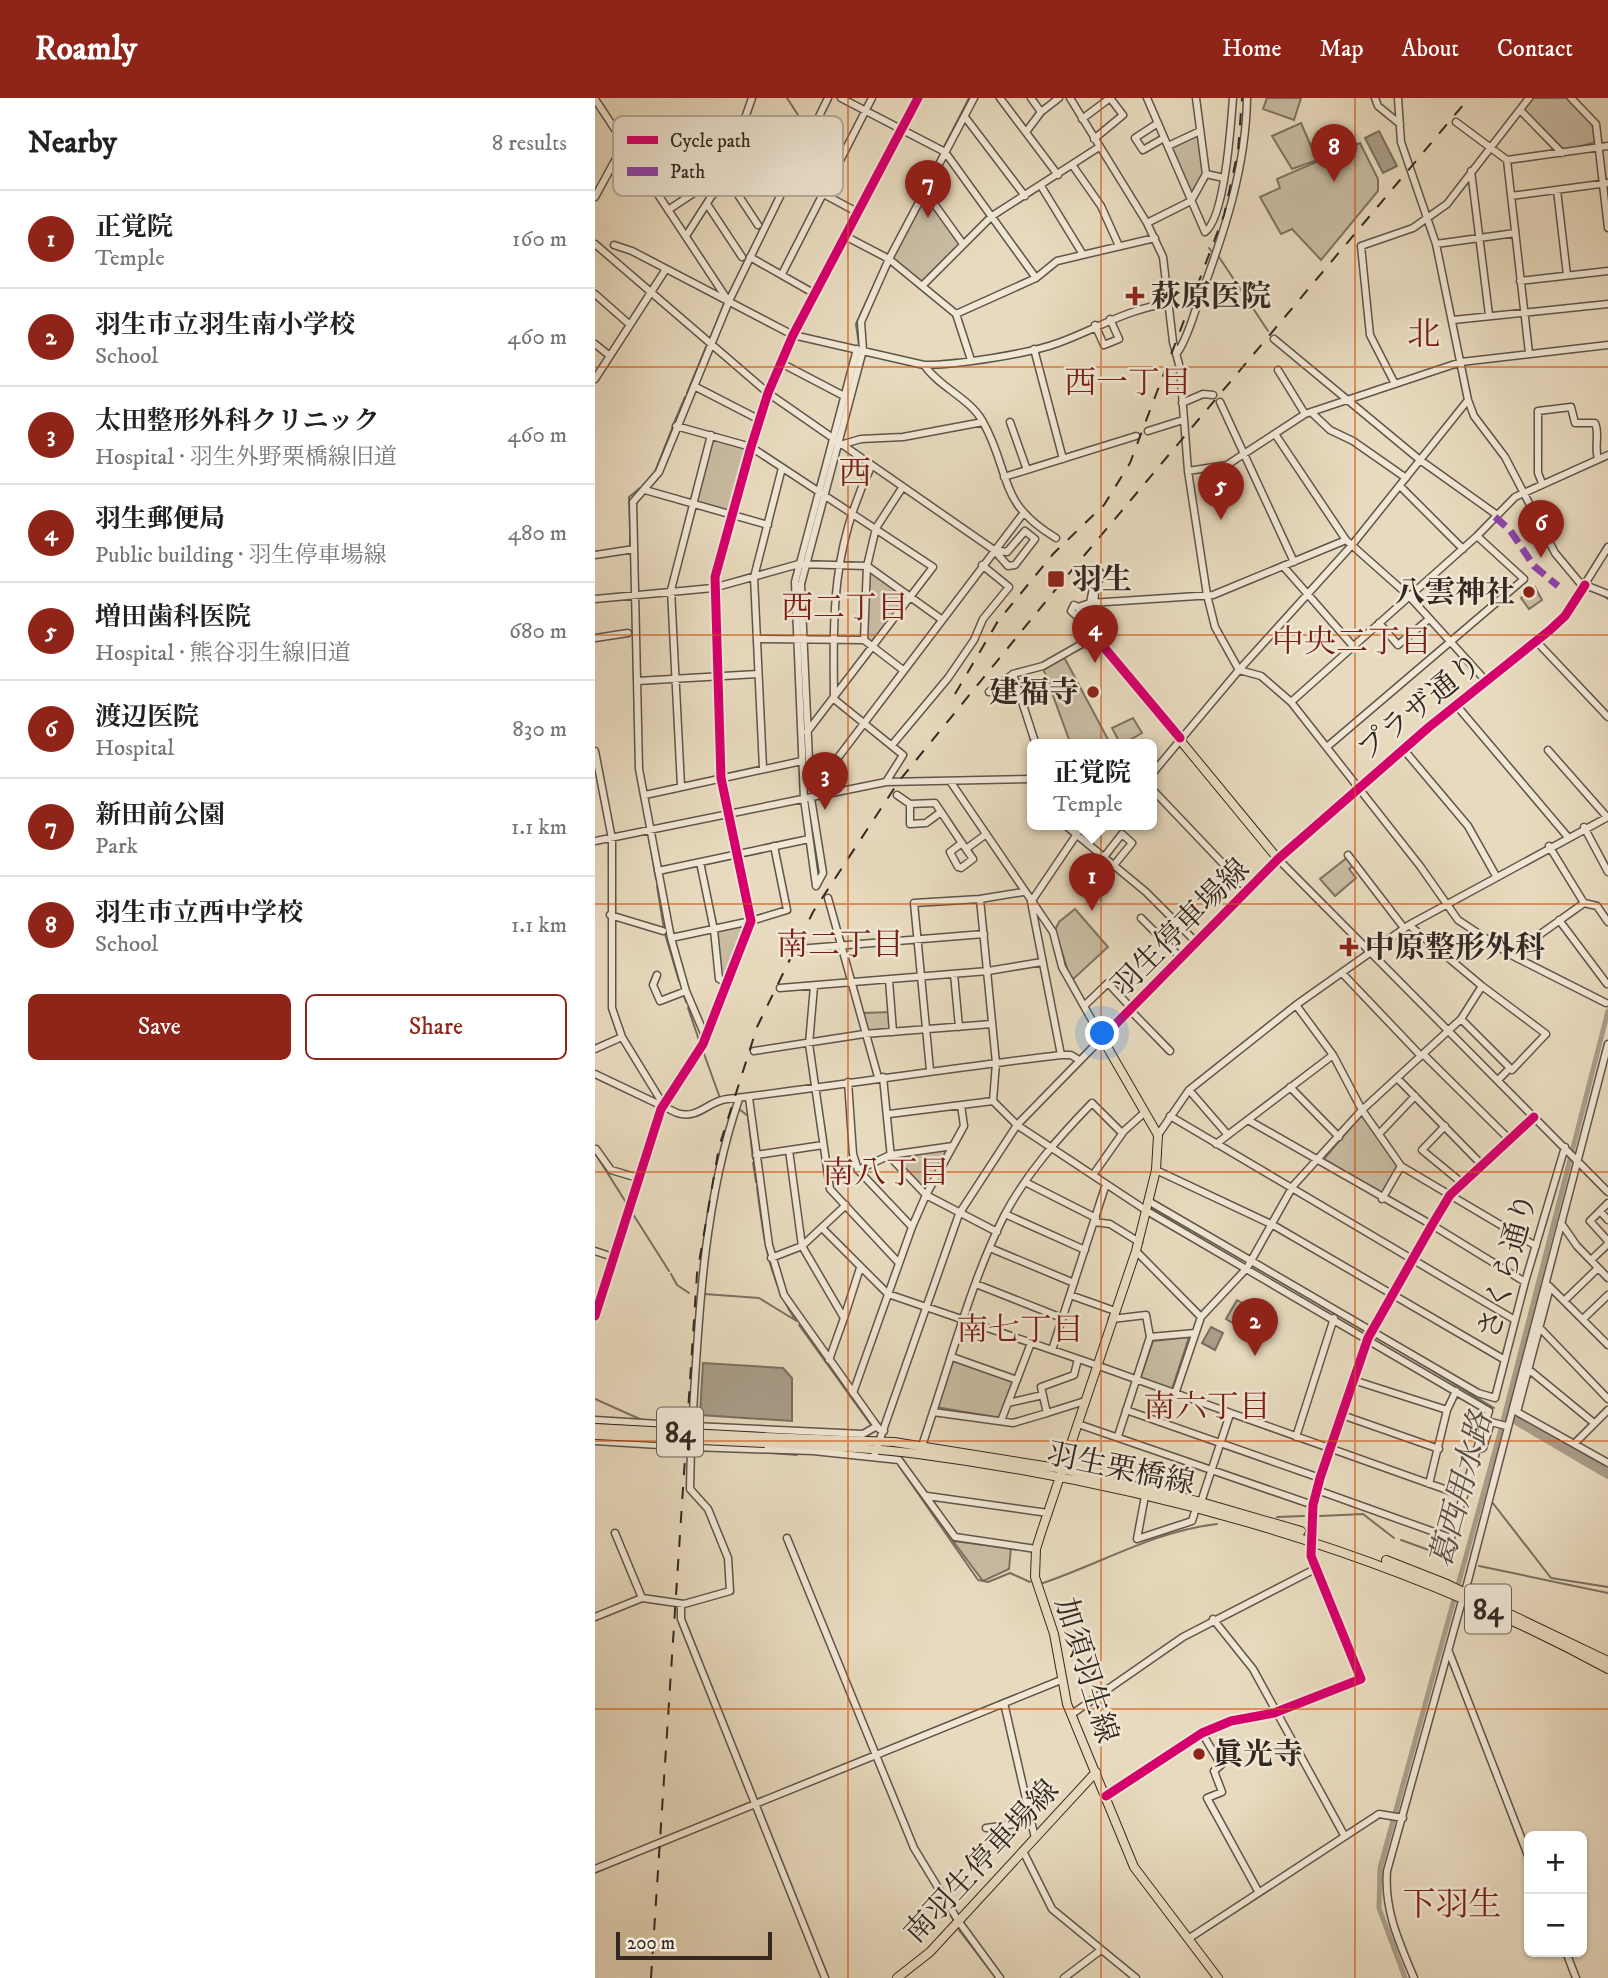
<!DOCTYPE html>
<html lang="en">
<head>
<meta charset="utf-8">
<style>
  body { margin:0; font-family:"IM FELL DW Pica","Noto Serif JP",serif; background:#f6f6f6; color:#222 }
  .controls { position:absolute; right:21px; bottom:21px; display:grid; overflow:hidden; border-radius:10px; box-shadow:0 2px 5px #0004 }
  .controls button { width:63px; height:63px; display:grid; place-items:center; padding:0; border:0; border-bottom:2px solid #e0e0e0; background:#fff; color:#222; font:35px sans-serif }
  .scale { position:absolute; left:21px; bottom:18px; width:156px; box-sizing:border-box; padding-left:7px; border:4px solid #332822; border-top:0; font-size:19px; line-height:24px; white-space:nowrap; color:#332822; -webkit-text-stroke:5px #f0e7d5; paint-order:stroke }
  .you { position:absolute; left:508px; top:936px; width:24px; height:24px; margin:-18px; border:5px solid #fff; border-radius:50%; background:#1a73e8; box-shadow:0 0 0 10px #1a73e833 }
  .badge { display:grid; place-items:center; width:46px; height:46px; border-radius:50%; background:#8f2418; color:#fff; font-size:23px; font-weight:700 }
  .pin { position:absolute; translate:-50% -58px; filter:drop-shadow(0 2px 4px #0008) }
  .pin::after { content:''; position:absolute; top:37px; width:24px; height:21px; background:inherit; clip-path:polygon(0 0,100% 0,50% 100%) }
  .popup { position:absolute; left:432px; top:641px; width:130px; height:91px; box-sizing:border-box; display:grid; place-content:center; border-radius:10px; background:#fff; filter:drop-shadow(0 2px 5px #0005); font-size:23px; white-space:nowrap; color:#767676 }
  .popup b { font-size:26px; color:#222 }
  .popup::after { content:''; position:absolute; left:50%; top:100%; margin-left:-14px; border:14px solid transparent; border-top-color:#fff }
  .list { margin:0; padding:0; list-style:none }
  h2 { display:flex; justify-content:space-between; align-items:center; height:91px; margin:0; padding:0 28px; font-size:30px }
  h2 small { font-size:23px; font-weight:400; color:#767676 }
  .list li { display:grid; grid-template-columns:46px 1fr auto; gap:21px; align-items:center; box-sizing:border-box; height:98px; padding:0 28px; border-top:2px solid #e0e0e0 }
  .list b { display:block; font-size:26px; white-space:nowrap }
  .list p { margin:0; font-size:23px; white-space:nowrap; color:#767676 }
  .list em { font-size:23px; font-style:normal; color:#767676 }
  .actions { display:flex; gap:14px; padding:21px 28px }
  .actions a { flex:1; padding:16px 0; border:2px solid #8f2418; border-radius:10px; text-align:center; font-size:24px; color:#8f2418 }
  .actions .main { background:#8f2418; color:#fff }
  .map { position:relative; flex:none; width:1013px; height:1880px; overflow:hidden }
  header { display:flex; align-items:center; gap:42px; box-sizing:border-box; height:98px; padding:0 35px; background:#8f2418; color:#fff }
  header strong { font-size:33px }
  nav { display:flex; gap:38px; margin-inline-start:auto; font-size:24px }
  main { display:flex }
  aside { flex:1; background:#fff }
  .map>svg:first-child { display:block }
  .green { fill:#c9bca3; stroke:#7e7262; stroke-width:2 }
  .water { fill:#aa9d89; stroke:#7a6e60; stroke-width:2 }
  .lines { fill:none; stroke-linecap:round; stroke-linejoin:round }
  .stream { stroke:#7a6e60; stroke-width:2 }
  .canal { stroke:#aa9d89; stroke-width:5 }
  .river { stroke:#aa9d89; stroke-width:10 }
  .minor-casing { stroke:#605449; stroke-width:9 }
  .major-casing { stroke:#332822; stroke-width:10 }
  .minor { stroke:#f0e7d5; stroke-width:6 }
  .major { stroke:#e8dabe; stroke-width:8 }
  .rail { stroke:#332822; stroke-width:2; stroke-dasharray:12 12; stroke-linecap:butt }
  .major-bridge-casing { stroke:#332822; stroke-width:10; stroke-linecap:butt }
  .major-bridge { stroke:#e8dabe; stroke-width:8 }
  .quiet { stroke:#8e44ad; stroke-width:7; stroke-dasharray:14 7; stroke-linecap:butt }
  .cycleway-casing { stroke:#f0e7d5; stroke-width:13 }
  .cycleway { stroke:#d6006c; stroke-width:9 }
  .grid { fill:none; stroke:#cd520f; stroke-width:2; stroke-opacity:0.55 }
  .poi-dot { fill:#8f2418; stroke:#f0e7d5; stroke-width:2.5 }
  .labels { text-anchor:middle; stroke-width:5; stroke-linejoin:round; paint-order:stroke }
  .shield { fill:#f0e7d5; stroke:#6c6158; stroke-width:2 }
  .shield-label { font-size:28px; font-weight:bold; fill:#332822 }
  .poi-label { font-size:30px; font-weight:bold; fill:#332822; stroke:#f0e7d5; text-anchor:start }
  .street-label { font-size:30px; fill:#332822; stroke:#f0e7d5 }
  .neighbourhood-label { font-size:32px; fill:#7a1f14; stroke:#f0e7d5 }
  .water-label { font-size:32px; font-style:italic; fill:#574b41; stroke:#f0e7d5 }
  .quarter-label { font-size:33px; fill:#7a1f14; stroke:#f0e7d5 }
  .key { fill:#f0e7d5; stroke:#b7ae9f; stroke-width:2 }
  .key-label { font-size:19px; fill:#332822 }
</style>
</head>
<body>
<header>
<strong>Roamly</strong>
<nav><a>Home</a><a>Map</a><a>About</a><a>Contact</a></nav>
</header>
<main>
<aside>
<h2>Nearby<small>8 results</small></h2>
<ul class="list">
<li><span class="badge">1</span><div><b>正覚院</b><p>Temple</p></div><em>160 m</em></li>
<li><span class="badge">2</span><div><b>羽生市立羽生南小学校</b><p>School</p></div><em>460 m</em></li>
<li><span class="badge">3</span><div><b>太田整形外科クリニック</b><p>Hospital · 羽生外野栗橋線旧道</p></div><em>460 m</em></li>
<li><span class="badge">4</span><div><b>羽生郵便局</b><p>Public building · 羽生停車場線</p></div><em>480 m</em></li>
<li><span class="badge">5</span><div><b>増田歯科医院</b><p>Hospital · 熊谷羽生線旧道</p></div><em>680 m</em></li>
<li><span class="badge">6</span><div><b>渡辺医院</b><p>Hospital</p></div><em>830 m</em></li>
<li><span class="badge">7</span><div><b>新田前公園</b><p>Park</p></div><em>1.1 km</em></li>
<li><span class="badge">8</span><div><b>羽生市立西中学校</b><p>School</p></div><em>1.1 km</em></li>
</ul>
<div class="actions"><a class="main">Save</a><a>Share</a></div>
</aside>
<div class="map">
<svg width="1013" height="1880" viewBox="0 0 1013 1880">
  <rect width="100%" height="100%" fill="#e8dabe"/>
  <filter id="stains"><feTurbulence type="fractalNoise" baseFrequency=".00286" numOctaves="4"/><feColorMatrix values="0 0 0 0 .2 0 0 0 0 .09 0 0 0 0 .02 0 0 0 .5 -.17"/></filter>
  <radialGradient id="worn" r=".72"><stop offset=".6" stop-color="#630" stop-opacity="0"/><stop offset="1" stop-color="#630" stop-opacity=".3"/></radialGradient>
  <path class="green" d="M672 0H706L699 22 668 11Z
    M936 0H974L998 26 1001 44 968 53 927 11Z
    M706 25 722 62 697 71 677 38Z
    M603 36 609 76 596 98 576 49Z
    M765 45 783 81V93L726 162 697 131 686 136 665 99 685 90 682 81Z
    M330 93 368 146 327 188 294 161Z
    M117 341 152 351 136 414 100 404Z
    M274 472 313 498 278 545 271 541Z
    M940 489 947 502 934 511 926 500Z
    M469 559 516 647H476L448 570Z
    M538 620 547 635 526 647 517 630Z
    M753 759 759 767 754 771 761 780 740 798 725 781Z
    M480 811 513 849 476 883 460 832 464 824Z
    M150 827 152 828 131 881 126 878 122 833Z
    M295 914 296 931 271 933 267 915Z
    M767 1016 803 1068 787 1096 729 1061Z
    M355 1050 330 1094 301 1060 302 1057Z
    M642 1202 664 1215 653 1234 631 1221Z
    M594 1239 577 1291 545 1281 558 1243Z
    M357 1262 418 1282 405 1320 341 1309Z
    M358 1443 416 1450 414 1471 388 1483Z"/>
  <path class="water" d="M784 33 802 68 788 75 770 40Z
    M616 1229 628 1235 620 1252 607 1245Z
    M108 1265 188 1270 197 1280V1323L105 1317Z"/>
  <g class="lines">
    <path class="stream" d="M192 0 205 20
      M349 49 374 0
      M614 150 616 153
      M624 159 673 233
      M133 198 175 113
      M116 238 129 206
      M264 247 261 226 290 163
      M92 295 111 249
      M79 325 90 299
      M59 376 78 328
      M35 432 34 399 45 390
      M35 437V450
      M36 455 37 477
      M1007 497 1013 501
      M38 539 41 666
      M43 682 48 707
      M213 706 219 750
      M54 740 61 781
      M221 766 223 778
      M62 788 69 831
      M70 836 84 883
      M89 898 91 904
      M93 910 105 945
      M108 953 125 1000
      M144 1011 153 1018 158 1061
      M0 1055 32 1106
      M158 1065 161 1084
      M162 1089C168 1137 173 1181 201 1223
      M36 1113 74 1173
      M658 1168 792 1246
      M76 1176 82 1187 94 1195
      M109 1196 164 1200 200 1222
      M204 1227 276 1327
      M815 1259 899 1310
      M0 1301 47 1322
      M164 1354 202 1357
      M304 1368 383 1482 393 1484 415 1475 435 1484
      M897 1404 956 1480 1013 1489
      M725 1418 768 1416 799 1440
      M682 1419 709 1418
      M806 1442 856 1460
      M884 1468 1013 1495
      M448 1485C507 1465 560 1433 622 1426
      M342 1795 359 1823
      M364 1832 401 1880"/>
    <path class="canal" d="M810 1880 784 1810 785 1770 906 1331 1013 913"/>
    <path class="river" d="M923 1323 1013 1376"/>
    <g class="minor-casing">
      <path id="minor" d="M246 0 350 54 441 180
        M405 0 463 77
        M436 0 446 14
        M475 0 552 125 568 159 578 244 585 270 593 373 612 497 620 529 644 572
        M552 0 610 134C630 120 636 26 638 0
        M780 0 783 8 805 26
        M803 0 806 44 841 146 873 302 879 318 910 359 960 455 985 485 1013 496
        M976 0 1001 26 1013 130
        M0 1 132 201
        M925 12 967 55
        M370 19 430 98
        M487 21 515 0
        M861 24 912 62 1013 48
        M563 25 540 40 548 52 569 40
        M431 34 446 14 464 0
        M499 41 528 17 515 0
        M573 48 605 33
        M912 62 934 255
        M478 68 506 108 524 148
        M876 73 894 217
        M132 76 209 22 219 30
        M611 76 629 80
        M130 77 163 127
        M195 78 262 114
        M446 88 487 155
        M962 92 972 177
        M330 93 368 146
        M916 98 1013 85
        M0 99 29 46
        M112 106 147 159
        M73 112 108 89 118 97
        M552 125 596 103 611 76 601 0
        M91 138 130 77 157 0
        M250 138 294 161 361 216 376 262
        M0 146 173 295 399 452 413 468 420 467 440 441 430 433 412 454 399 452
        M841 146 920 135
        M19 147 37 153 198 237 329 267C361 267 433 256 463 245 502 231 531 211 575 205
        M155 159 220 196
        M187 176 277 0
        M925 183 1013 173
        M327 188 397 118 504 49
        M0 196 34 226
        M361 216 441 180 462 163 560 140
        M858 222 1013 206
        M500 227 509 247 524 241 515 221
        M679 241 825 362 902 417
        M0 246 15 258
        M439 251 468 361
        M582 255C593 240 598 217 605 200 629 135 651 70 652 0
        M186 265 249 298
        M329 267C345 290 375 300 388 324 417 376 401 404 461 440
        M683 272 710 316
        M0 281 71 171
        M800 286 775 237 766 148 818 130 852 106 934 0
        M99 288 165 322
        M625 304 699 464
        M587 305 608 296 618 297
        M716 314 735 332 758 343 811 380
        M415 324 432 372
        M81 328 156 349 338 469 212 634
        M553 333 588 322
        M680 336 751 442 814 498 892 584
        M245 347 266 341 308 339 388 324
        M276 369C237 449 238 513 239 601L308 657 291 684
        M593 373 632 367 710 316 866 264 1013 247
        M409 379 541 338
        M947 385 943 375V313L976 309 980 325H1000C1005 336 999 348 1003 361
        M805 388 868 451
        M50 392 173 427
        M1013 449 970 518 834 629 683 761 1013 1094
        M0 457 39 451
        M688 468 758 548
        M0 501 118 490 204 466 272 468 346 521
        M495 505 498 490 493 481 503 471 507 478 501 486 499 505
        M479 507 483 509 487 523 476 513Z
        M483 509 495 505 618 497 751 442
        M784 525 803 547 834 521
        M0 540 33 535
        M162 541 269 542 308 572
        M269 542 272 468 281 430 307 390
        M941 543 1013 619
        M644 572 666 578 696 604 825 768 863 822 916 857 1011 905
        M418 576 441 647
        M42 583 163 576
        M394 594 418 576 448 568 499 539
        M696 604 882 438 920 399 1013 357
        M862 608 972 738
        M297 647 353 580 379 542 388 521 414 489 387 467
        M733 648 929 481 882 438
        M809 652 873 728 901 778
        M953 652 1012 719
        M0 653 17 741V910L27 939 68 1006
        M168 670 159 479 187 370
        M556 677 644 572 757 447 873 302
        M86 688 76 492 116 337
        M221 690 215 684 206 486 268 252 266 224 294 161 379 0
        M556 690 654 793
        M221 693 223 686 427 417
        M50 697 207 663
        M302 697 315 706 340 705C353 724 365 743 378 761L366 770 363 769 355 754 367 745
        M216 700 228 775 221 788
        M315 706V726L331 725 346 714
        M470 727 551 794 602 845
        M989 729 1013 774
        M0 743 291 684 438 681
        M954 748 989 805 1002 808 1013 824
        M371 751 390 737
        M753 757 809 830
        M509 759 527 736 537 745 519 767
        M105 764 119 832 124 881 133 885
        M63 773 214 741
        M221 788 209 701 200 484 262 251
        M233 800 283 979
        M385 801 401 965 398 1003 422 1027 552 1113 894 1313 882 1351
        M15 817 68 833
        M546 820 587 861
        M964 822 1012 886
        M814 827 887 888 951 936 917 972 915 970
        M76 840 156 823 192 812 179 748
        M203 851 389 836
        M916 857 989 805
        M747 875 826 958
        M359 876 364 929
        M62 877 58 887 65 903 91 893
        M294 882 298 934
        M219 888 214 946 235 1091 303 1164
        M185 890 393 873 447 864
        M701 907 738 957 767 1012 806 1068 941 1148
        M489 908 513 885 537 911
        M535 912 575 953
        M866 921 915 970 903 982
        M111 940 91 893 76 840 44 671 38 404 64 374 134 203 233 0
        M0 951 27 939
        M159 953 269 936 397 926
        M828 956 915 1042
        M466 957 436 804 488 727
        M335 972 319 805 385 801 428 794
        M0 976 82 1015C103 1022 113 1003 132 1001 243 988 354 970 466 957H476L484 962
        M288 979 296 1060 331 1097 402 1134
        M802 980 888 1068
        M253 984 258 1056 263 1072 317 1129
        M695 989 744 1039
        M594 992 633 1037
        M154 1000 174 1147 189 1197 284 1331 289 1333
        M144 1001C106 1111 103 1233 96 1349L218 1353 304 1362 360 1439 441 1451
        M294 1016 398 1003
        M575 1018 920 1222
        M653 1022 837 1127 930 1184
        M850 1028 827 1052 867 1085
        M784 1036 820 998
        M563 1037 594 992 701 907 814 827 1013 719
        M621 1046 738 957
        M1 1051 16 1072 43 1080
        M194 1052 207 1148 249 1220 234 1262
        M161 1057 228 1047
        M263 1072 295 1057 358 1048
        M561 1072 678 1127 910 1262
        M498 1077 529 1033 550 1014
        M430 1084 501 1120
        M787 1101 806 1068
        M555 1104 883 1295 900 1300 930 1184 970 1049
        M1013 1105 1005 1113 1013 1122
        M1005 1113 995 1123 1013 1143
        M410 1116 490 1152
        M499 1124 515 1126 544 1144
        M966 1125 982 1148 1013 1180
        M227 1130 293 1196 501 1267 869 1398
        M395 1150 479 1185
        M0 1153 18 1159
        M541 1153 606 1219
        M176 1160 207 1148 251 1107
        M996 1162 1013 1146
        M381 1186 467 1220
        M954 1188 1013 1247
        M955 1189 922 1314 1013 1365
        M475 1197 520 1213
        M969 1203 1003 1170
        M0 1218 66 1011 108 946 156 823 126 680 120 479 156 349 173 295 198 237 323 0
        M249 1220 265 1170
        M517 1221 551 1217 555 1239
        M988 1221 1013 1197
        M943 1228 1013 1301
        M457 1252 511 1086
        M357 1259 422 1282
        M483 1261 479 1277 446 1289 452 1315 418 1325 338 1314C360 1248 378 1180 409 1118 431 1076 464 1039 497 1005L527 1035
        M932 1270 999 1325
        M758 1282 852 1312
        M258 1295 317 1129 331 1097 369 1028 366 1007
        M580 1296 606 1219 652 1170 698 1088 767 1012 866 921 887 888
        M413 1305 448 1297
        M531 1312 725 1380
        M452 1315 490 1303
        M747 1317 844 1351
        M0 1322 80 1327V1348L0 1343
        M406 1323 436 1245
        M483 1326 718 1407
        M98 1328 268 1336 282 1328
        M523 1338 555 1239 600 1235
        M701 1339 739 1220
        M979 1346 1013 1312
        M327 1348 338 1314
        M279 1358 364 1116 422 1027 507 940 467 869 458 834 355 683
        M834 1386 852 1312 861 1293
        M722 1392 856 1440 882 1351 888 1350 896 1324 911 1328
        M332 1398 453 1415
        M550 1398 542 1441 597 1423 601 1410
        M606 1404 635 1316
        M20 1435 47 1500
        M192 1440 319 1750 364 1824 405 1880
        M870 1494 1013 946
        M86 1506V1521L230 1880
        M0 1519 47 1500 89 1506 135 1493 133 1460 113 1411 95 1391 96 1349
        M618 1521 658 1571 749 1737
        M854 1554 934 1760
        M409 1605 440 1740
        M477 1616 588 1539 720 1471
        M607 1635 626 1667 619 1673 627 1694 612 1700 663 1793
        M511 1698 607 1635 636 1623 679 1615 766 1581 716 1458 718 1407 725 1380 773 1240 837 1127 855 1097 939 1019
        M391 1730 435 1724
        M428 1753 457 1811 541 1880
        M0 1771 466 1582
        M593 1841 784 1716 808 1720
        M971 1854 981 1880
        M469 1880 506 1852
        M819 1880C804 1844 789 1812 792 1773L868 1499"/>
    </g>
    <g class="major-casing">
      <path id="major" d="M487 523 683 761 507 940 563 1037 561 1072 541 1153 447 1432 441 1451 440 1479 459 1536 472 1606 539 1769 623 1880
        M170 1339 299 1344 468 1371 606 1404 706 1433
        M170 1345C221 1348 272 1349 323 1356 564 1388 799 1455 1013 1571
        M791 1462 852 1486 1013 1563
        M302 1880 335 1854 501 1674"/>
    </g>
    <use href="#minor" class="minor"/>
    <use href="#major" class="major"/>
    <path class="rail" d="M360 596 403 523 459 455 509 407 535 365 629 117 643 53 647 0
      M56 1880 102 1176 124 1049 162 929 218 814 304 683 461 491 874 0"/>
    <g class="major-bridge-casing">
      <path id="major-bridge" d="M0 1330 170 1339
        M0 1337 170 1345"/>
    </g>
    <use href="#major-bridge" class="major-bridge"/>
    <path class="quiet" d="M900 419 915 432 939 468 963 488"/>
    <g class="cycleway-casing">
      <path id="cycleway" d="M487 523 585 640
        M507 940 683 761 834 629 955 532 970 518 990 487
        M0 1218 66 1011 108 946 156 823 126 680 120 479 156 349 173 295 198 237 323 0
        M511 1698 607 1635 636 1623 679 1615 766 1581 716 1458 718 1407 725 1380 773 1240 837 1127 855 1097 939 1019"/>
    </g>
    <use href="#cycleway" class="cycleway"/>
  </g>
  <path class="grid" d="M253 0V1880M506 0V1880M760 0V1880M0 269H1013M0 537H1013M0 806H1013M0 1074H1013M0 1343H1013M0 1611H1013"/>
  <g class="poi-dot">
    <path d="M536.5 187.5h7v7h7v7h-7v7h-7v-7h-7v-7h7z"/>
    <rect x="452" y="472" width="18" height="18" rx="3.5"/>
    <circle cx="934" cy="494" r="7"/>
    <circle cx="498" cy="594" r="7"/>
    <path d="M750.5 838.5h7v7h7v7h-7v7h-7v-7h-7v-7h7z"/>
    <circle cx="604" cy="1656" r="7"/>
  </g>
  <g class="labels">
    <g class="shield">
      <rect x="62" y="1309.5" width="46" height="49" rx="5"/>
      <rect x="870" y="1486.5" width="46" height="49" rx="5"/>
    </g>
    <g class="shield-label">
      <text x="85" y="1344">84</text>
      <text x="893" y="1521">84</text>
    </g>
    <g class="poi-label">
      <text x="556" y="208">萩原医院</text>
      <text x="477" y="491">羽生</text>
      <text x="920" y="504" text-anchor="end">八雲神社</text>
      <text x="484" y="604" text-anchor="end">建福寺</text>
      <text x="770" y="859">中原整形外科</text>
      <text x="618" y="1666">眞光寺</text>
    </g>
    <g class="street-label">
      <text transform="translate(824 608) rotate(-39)" y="10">プラザ通り</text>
      <text transform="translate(585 829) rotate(-45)" y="10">羽生停車場線</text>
      <text transform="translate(912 1168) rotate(-75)" y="10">さくら通り</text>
      <text transform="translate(526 1370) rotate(12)" y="10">羽生栗橋線</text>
      <text transform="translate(492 1572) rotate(73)" y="10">加須羽生線</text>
      <text transform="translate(386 1763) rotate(-47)" y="10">南羽生停車場線</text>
    </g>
    <g class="neighbourhood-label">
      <text x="533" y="295">西一丁目</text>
      <text x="250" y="520">西二丁目</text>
      <text x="757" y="554">中央二丁目</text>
      <text x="245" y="857">南二丁目</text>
      <text x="291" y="1085">南八丁目</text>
      <text x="425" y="1242">南七丁目</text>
      <text x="612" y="1319">南六丁目</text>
    </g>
    <g class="water-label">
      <text transform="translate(865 1392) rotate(-75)" y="11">葛西用水路</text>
    </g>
    <g class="quarter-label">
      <text x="829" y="247">北</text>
      <text x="260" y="386">西</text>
      <text x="857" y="1817">下羽生</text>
    </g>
  </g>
  <rect x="18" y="18" width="230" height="80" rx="10" class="key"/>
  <rect x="32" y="38" width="31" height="8" fill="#d6006c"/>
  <rect x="32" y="69" width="31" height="9" fill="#8e44ad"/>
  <g class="key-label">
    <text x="75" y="49">Cycle path</text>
    <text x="75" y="80">Path</text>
  </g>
  <rect width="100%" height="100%" filter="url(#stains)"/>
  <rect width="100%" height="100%" fill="url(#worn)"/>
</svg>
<div class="controls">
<button>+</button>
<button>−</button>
</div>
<div class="scale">200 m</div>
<div class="you"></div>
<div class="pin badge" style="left:497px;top:813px">1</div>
<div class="popup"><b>正覚院</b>Temple</div>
<div class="pin badge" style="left:660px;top:1258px">2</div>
<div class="pin badge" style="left:230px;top:712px">3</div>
<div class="pin badge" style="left:500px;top:565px">4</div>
<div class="pin badge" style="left:626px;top:422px">5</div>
<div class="pin badge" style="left:946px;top:460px">6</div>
<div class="pin badge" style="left:333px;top:120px">7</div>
<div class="pin badge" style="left:739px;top:84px">8</div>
</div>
</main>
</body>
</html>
